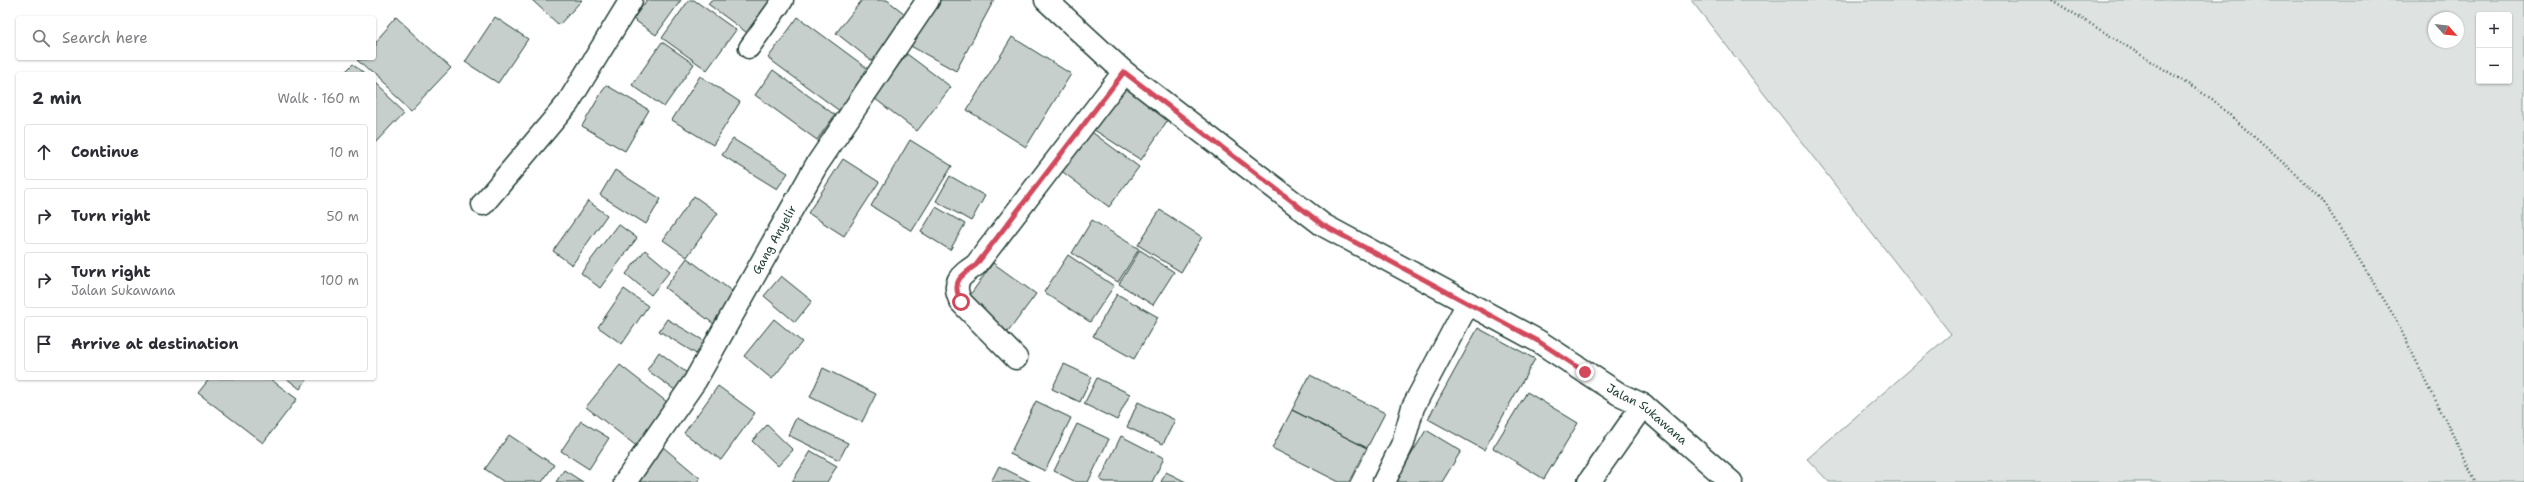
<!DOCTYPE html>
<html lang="en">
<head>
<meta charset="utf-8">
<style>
  body { margin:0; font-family:"Shantell Sans",sans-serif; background:#f2f2f3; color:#2b2b33 }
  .controls { position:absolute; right:12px; top:12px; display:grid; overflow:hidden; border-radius:4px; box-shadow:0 1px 3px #0004 }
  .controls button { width:36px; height:36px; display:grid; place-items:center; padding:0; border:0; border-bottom:1px solid #e1e1e2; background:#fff; color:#2b2b33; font:20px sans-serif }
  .compass { position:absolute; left:2428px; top:12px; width:36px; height:36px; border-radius:50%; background:#fff; box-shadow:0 1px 3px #0004; rotate:117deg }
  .stop { position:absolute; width:12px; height:12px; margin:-9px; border:3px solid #d1495b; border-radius:50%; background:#fff }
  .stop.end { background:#d1495b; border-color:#fff; box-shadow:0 1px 4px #0008 }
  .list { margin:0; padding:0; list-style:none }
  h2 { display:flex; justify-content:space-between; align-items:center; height:52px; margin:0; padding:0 16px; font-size:17px }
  h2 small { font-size:13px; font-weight:400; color:#7c7c81 }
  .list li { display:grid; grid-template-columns:26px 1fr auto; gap:12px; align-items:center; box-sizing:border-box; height:56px; margin:0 8px 8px; padding:0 8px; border:1px solid #e1e1e2; border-radius:4px }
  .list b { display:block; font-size:15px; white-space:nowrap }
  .list p { margin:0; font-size:13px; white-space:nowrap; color:#7c7c81 }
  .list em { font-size:13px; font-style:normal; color:#7c7c81 }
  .icon { flex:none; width:22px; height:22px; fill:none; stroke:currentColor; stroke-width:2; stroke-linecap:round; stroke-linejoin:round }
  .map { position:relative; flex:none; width:2524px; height:482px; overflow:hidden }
  .search { position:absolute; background:#fff; box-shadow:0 1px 3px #0004; left:16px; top:16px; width:360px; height:44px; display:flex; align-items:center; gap:10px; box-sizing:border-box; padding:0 14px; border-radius:4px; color:#7c7c81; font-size:15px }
  .panel { position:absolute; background:#fff; box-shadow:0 1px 3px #0004; left:16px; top:72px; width:360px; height:308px; border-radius:4px }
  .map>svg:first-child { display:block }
  .green { fill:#dee3e2; stroke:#7e908b; fill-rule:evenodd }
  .building { fill:#c7cfcc; stroke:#1f3d34 }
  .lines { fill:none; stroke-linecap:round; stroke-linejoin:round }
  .lane-casing { stroke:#1f3d34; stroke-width:23 }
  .street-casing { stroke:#1f3d34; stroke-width:25 }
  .path { stroke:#1f3d34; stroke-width:2.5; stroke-dasharray:1 3; stroke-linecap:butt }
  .lane { stroke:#fff; stroke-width:20 }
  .street { stroke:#fff; stroke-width:22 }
  .route { stroke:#d1495b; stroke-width:5 }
  .labels { text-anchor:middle; stroke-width:3; stroke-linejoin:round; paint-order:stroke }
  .street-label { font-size:12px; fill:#1f3d34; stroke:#fff }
</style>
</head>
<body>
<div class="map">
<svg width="2524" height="482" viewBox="0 0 2524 482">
  <rect width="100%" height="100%" fill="#fff"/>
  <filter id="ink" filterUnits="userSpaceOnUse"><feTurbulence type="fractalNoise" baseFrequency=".025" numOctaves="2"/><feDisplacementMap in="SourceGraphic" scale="8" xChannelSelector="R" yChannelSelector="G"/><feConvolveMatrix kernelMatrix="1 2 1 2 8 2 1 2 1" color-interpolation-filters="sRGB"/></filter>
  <g filter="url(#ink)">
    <path class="green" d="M1691 0H2524V482H1829L1807 459 1951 334ZM2479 15H2509V81H2479ZM2434 18H2458V42H2434Z"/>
    <path class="building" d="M532 0H582L559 25Z
      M647 0H681L656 35 633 19Z
      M689 0H694L736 30 707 70 662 38Z
      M711 0H776L750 35 708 4Z
      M862 0H887L913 20 877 65 836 33Z
      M931 0H994L956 71 907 44Z
      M396 17 451 68 411 110 357 60 374 58V42Z
      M495 17 528 39 498 83 465 62Z
      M798 17 871 71 841 112 768 58Z
      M1012 37 1071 74 1026 147 967 110Z
      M662 42 694 64 664 107 632 85Z
      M907 54 951 87 917 131 874 98Z
      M353 64 364 74H343Z
      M773 70 835 115 817 140 755 95Z
      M700 76 740 102 713 145 672 120Z
      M1117 82 1169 118 1141 160 1088 126Z
      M374 84 404 112 374 144Z
      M606 85 649 110 625 151 582 126Z
      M1085 127 1139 167 1109 207 1055 166Z
      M733 139 788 173 777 189 722 155Z
      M910 140 952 166 912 231 871 206Z
      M843 159 879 182 844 236 808 213Z
      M615 170 661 199 646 224 600 195Z
      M950 176 985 196 971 221 936 201Z
      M694 196 718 213 687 257 663 240Z
      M588 201 607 215 572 265 553 251Z
      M936 207 965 224 950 250 921 232Z
      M1160 210 1202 237 1181 272 1138 245Z
      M1092 220 1139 249 1118 282 1072 253Z
      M618 224 637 238 600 288 581 273Z
      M645 250 670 271 651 295 626 274Z
      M1140 250 1174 272 1153 305 1119 284Z
      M1068 255 1114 286 1090 322 1044 292Z
      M687 258 740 297 718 327 665 288Z
      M993 263 1036 294 1008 332 965 302Z
      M781 276 812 301 795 322 764 296Z
      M624 289 648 306 622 344 598 327Z
      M1117 294 1158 317 1134 359 1093 336Z
      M667 319 706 342 698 355 659 331Z
      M774 319 802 342 772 379 744 356Z
      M1478 328 1535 359 1484 450 1428 419Z
      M659 352 691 376 679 393 647 370Z
      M1064 364 1092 377 1080 402 1052 389Z
      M620 365 672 406 639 448 586 407Z
      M823 368 876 394 862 422 810 397Z
      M1310 375 1385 413 1367 448 1292 410Z
      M210 378H269L297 399 263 443 198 393Z
      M286 378H308L300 389Z
      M1097 378 1130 394 1117 420 1084 404Z
      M718 386 755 413 721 460 684 433Z
      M1527 392 1578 423 1544 479 1493 448Z
      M1036 401 1071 418 1045 471 1010 454Z
      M1138 402 1175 420 1163 444 1127 427Z
      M1292 410 1367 448 1350 482H1339L1272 448Z
      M796 418 848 443 839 460 788 435Z
      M581 421 609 438 589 469 561 451Z
      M1077 424 1109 439 1088 482H1076L1054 471Z
      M767 425 793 450 778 466 752 441Z
      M1426 430 1461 451 1442 482H1400L1396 480Z
      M509 435 554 465 542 482H504L485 469Z
      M1121 436 1164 458 1152 482H1105L1100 480Z
      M663 447 700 478 697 482H634Z
      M811 451 837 466 827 482H792Z
      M999 466 1031 482H991Z
      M564 470 583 482H556Z
      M1166 472 1186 482H1161Z"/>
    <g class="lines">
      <g class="lane-casing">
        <path id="lane" d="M749 48 783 0"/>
      </g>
      <g class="street-casing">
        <g id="street">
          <path id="s1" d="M1046 0 1124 72 1323 225 1538 341 1619 394 1643 405 1731 482"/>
          <path d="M483 204 568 103 631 0"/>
          <path d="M1016 358 961 302C951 282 960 276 976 265L1124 72"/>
          <path id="s2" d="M625 482 695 381 816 166 928 0"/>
          <path d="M1384 482 1403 443 1413 407 1468 303"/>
          <path d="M1589 482 1643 405"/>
        </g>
      </g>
      <path class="path" d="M2052 0 2212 99 2320 196 2394 316 2476 482"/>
      <use href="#lane" class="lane"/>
      <use href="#street" class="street"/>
    </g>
  </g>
  <g class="lines" filter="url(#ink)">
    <path class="route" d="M961 302C951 282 960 276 976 265L1124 72 1323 225 1538 341 1585 372"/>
  </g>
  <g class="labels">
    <g class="street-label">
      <text dy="4" stroke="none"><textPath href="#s2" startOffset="285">Gang Anyelir</textPath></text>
      <text dy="4" stroke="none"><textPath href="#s1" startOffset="733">Jalan Sukawana</textPath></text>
    </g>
  </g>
</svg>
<div class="controls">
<button>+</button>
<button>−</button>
</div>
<svg class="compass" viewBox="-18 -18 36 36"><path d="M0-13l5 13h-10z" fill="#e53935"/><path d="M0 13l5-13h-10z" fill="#7c7c81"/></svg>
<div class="stop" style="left:961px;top:302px"></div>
<div class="stop end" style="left:1585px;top:372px"></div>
<div class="search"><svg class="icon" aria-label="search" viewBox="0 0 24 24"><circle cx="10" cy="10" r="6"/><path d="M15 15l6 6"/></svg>Search here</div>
<section class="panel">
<h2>2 min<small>Walk · 160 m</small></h2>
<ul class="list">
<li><svg class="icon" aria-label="ahead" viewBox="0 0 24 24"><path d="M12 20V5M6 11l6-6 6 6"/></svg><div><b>Continue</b></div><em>10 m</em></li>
<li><svg class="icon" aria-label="right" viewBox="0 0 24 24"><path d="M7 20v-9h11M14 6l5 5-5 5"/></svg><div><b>Turn right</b></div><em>50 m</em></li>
<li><svg class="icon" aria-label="right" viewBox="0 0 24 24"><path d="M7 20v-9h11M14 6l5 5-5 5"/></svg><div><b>Turn right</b><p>Jalan Sukawana</p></div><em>100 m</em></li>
<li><svg class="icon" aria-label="arrive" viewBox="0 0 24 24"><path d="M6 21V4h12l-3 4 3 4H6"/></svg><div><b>Arrive at destination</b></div></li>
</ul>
</section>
</div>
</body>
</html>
